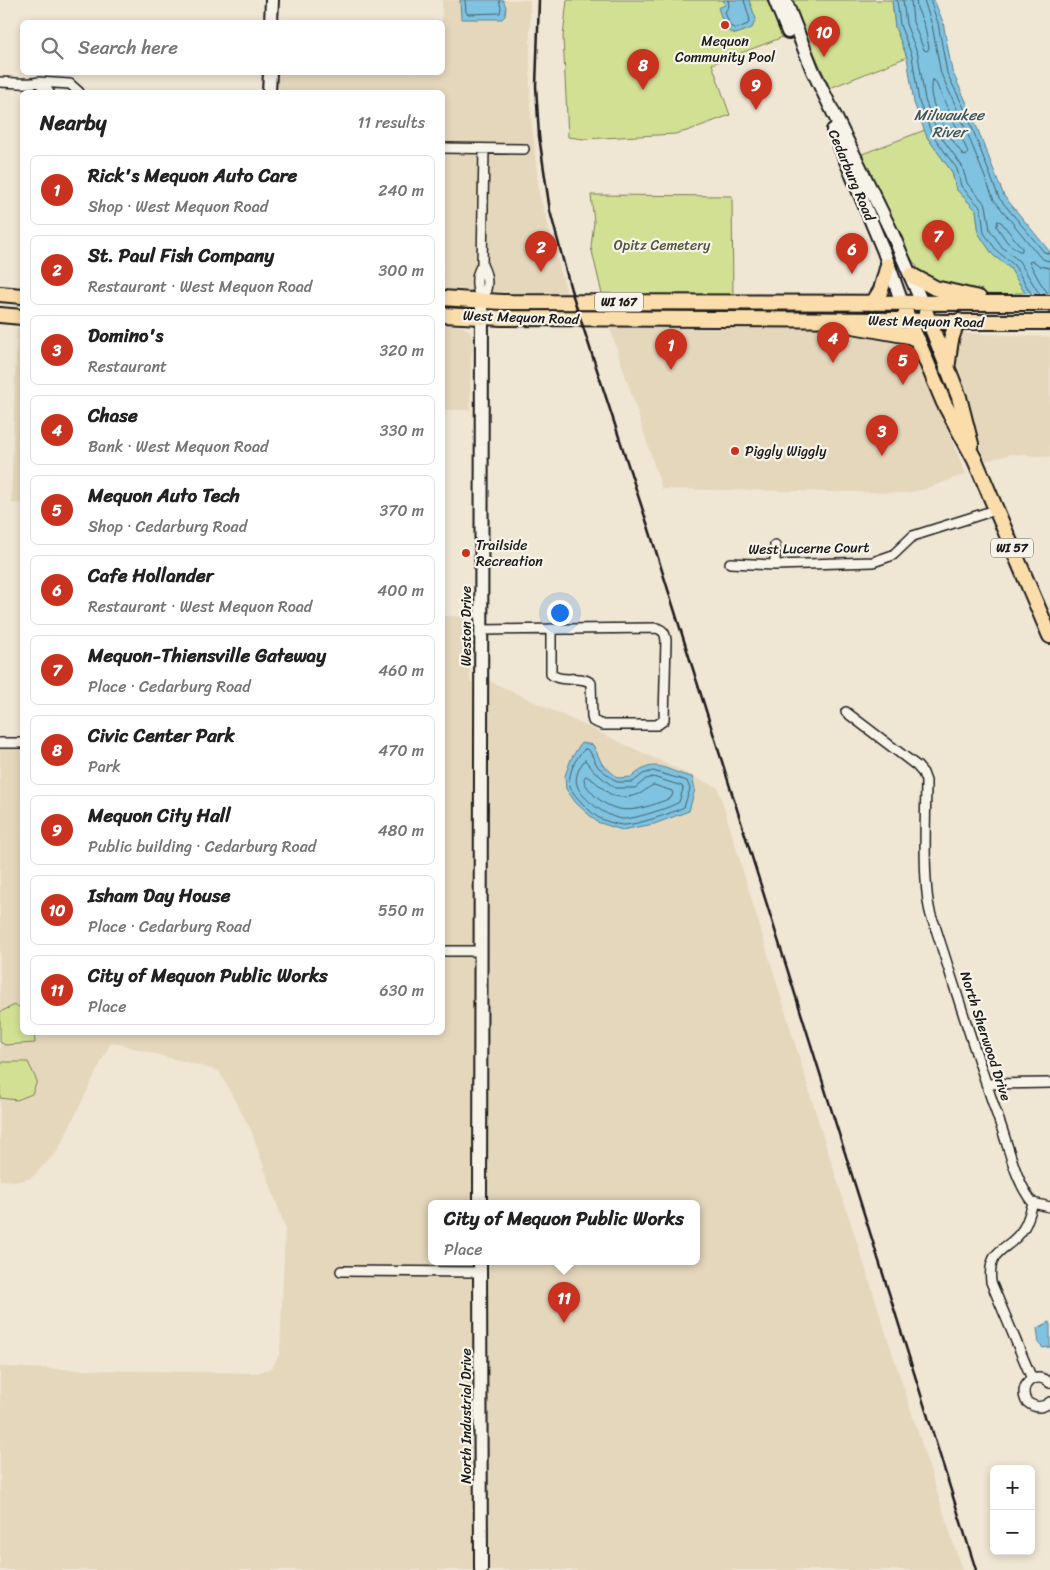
<!DOCTYPE html>
<html lang="en">
<head>
<meta charset="utf-8">
<style>
  body { margin:0; font-family:Sriracha,sans-serif; background:#f2f2f2; color:#222 }
  .controls { position:absolute; right:15px; bottom:15px; display:grid; overflow:hidden; border-radius:8px; box-shadow:0 2px 8px #0003 }
  .controls button { width:45px; height:45px; display:grid; place-items:center; padding:0; border:0; border-bottom:1px solid #e0e0e0; background:#fff; color:#222; font:25px sans-serif }
  .you { position:absolute; left:559px; top:612px; width:18px; height:18px; margin:-12px; border:4px solid #fff; border-radius:50%; background:#1a73e8; box-shadow:0 0 0 8px #1a73e833 }
  .badge { display:grid; place-items:center; width:32px; height:32px; border-radius:50%; background:#c8321e; color:#fff; font-size:16px; font-weight:700 }
  .pin { position:absolute; translate:-50% -41px; filter:drop-shadow(0 1px 2px #0008) }
  .pin::after { content:''; position:absolute; top:26px; width:18px; height:15px; background:inherit; clip-path:polygon(0 0,100% 0,50% 100%) }
  .popup { position:absolute; left:428px; top:1200px; width:272px; height:65px; box-sizing:border-box; display:grid; place-content:center; border-radius:8px; background:#fff; filter:drop-shadow(0 1px 4px #0005); font-size:16px; white-space:nowrap; color:#767676 }
  .popup b { font-size:19px; color:#222 }
  .popup::after { content:''; position:absolute; left:50%; top:100%; margin-left:-10px; border:10px solid transparent; border-top-color:#fff }
  .list { margin:0; padding:0; list-style:none }
  h2 { display:flex; justify-content:space-between; align-items:center; height:65px; margin:0; padding:0 20px; font-size:21px }
  h2 small { font-size:16px; font-weight:400; color:#767676 }
  .list li { display:grid; grid-template-columns:32px 1fr auto; gap:15px; align-items:center; box-sizing:border-box; height:70px; margin:0 10px 10px; padding:0 10px; border:1px solid #e0e0e0; border-radius:8px }
  .list b { display:block; font-size:19px; white-space:nowrap }
  .list p { margin:0; font-size:16px; white-space:nowrap; color:#767676 }
  .list em { font-size:16px; font-style:normal; color:#767676 }
  .icon { flex:none; width:28px; height:28px; fill:none; stroke:currentColor; stroke-width:2; stroke-linecap:round; stroke-linejoin:round }
  .map { position:relative; flex:none; width:1050px; height:1570px; overflow:hidden }
  .search { position:absolute; background:#fff; box-shadow:0 2px 8px #0003; left:20px; top:20px; width:425px; height:55px; display:flex; align-items:center; gap:12px; box-sizing:border-box; padding:0 18px; border-radius:8px; color:#767676; font-size:19px }
  .panel { position:absolute; background:#fff; box-shadow:0 2px 8px #0003; left:20px; top:90px; width:425px; height:945px; border-radius:8px }
  .map>svg:first-child { display:block }
  .built { fill:#e5d7bc; fill-rule:evenodd }
  .green { fill:#d2e093; stroke:#777e58 }
  .water { fill:#7fc3e0; stroke:#578092 }
  .pier { fill:#efe6d4 }
  .lines { fill:none; stroke-linecap:round; stroke-linejoin:round }
  .shore { stroke:#445f6a; stroke-width:1 }
  .street-casing { stroke:#1c1c1c; stroke-width:12 }
  .secondary-casing { stroke:#1c1c1c; stroke-width:16 }
  .primary-casing { stroke:#1c1c1c; stroke-width:18 }
  .street { stroke:#f7f3e8; stroke-width:9 }
  .secondary { stroke:#f7f3e8; stroke-width:12 }
  .primary { stroke:#faddab; stroke-width:14 }
  .rail { stroke:#1c1c1c; stroke-width:2.5 }
  .poi-dot { fill:#c8321e; stroke:#f7f3e8; stroke-width:2 }
  .labels { text-anchor:middle; stroke-width:4.5; stroke-linejoin:round; paint-order:stroke }
  .shield { fill:#f7f3e8; stroke:#5e5c59; stroke-width:1 }
  .shield-label { font-size:12px; font-weight:bold; fill:#1c1c1c }
  .poi-label { font-size:14px; fill:#1c1c1c; stroke:#f7f3e8; text-anchor:start }
  .street-label { font-size:14px; fill:#1c1c1c; stroke:#f7f3e8 }
  .park-label { font-size:14px; fill:#535740; stroke:#f7f3e8 }
  .water-label { font-size:15px; font-style:italic; fill:#3f5661; stroke:#f7f3e8 }
</style>
</head>
<body>
<div class="map">
<svg width="1050" height="1570" viewBox="0 0 1050 1570">
  <rect width="100%" height="100%" fill="#efe6d4"/>
  <filter id="ink" filterUnits="userSpaceOnUse"><feTurbulence type="fractalNoise" baseFrequency=".02" numOctaves="2"/><feDisplacementMap in="SourceGraphic" scale="10" xChannelSelector="R" yChannelSelector="G"/><feConvolveMatrix kernelMatrix="1 2 1 2 8 2 1 2 1" color-interpolation-filters="sRGB"/></filter>
  <g filter="url(#ink)">
    <path class="built" d="M442 0H530V105L539 193 567 294 443 292 442 92H276V73L442 72Z
      M443 325 462 326 470 331 472 337 473 350 471 354 470 410H443Z
      M609 325 625 327 684 328 707 325H837L904 337 911 343 966 474 925 489 908 493 662 489Z
      M17 328H22V504L11 503Z
      M959 333 1050 337V457L1012 454 985 461 972 424 955 355Z
      M443 616H469L470 682H492L718 788 822 1133 962 1570H0V1367L87 1370 257 1373 272 1368 280 1353 285 1227 251 1130 219 1071 111 1042 57 1152 31 1178 19 1181 0 1180V743H22V1032H442ZM432 1204H696V1262H432Z"/>
    <path class="green" d="M567 0H770L783 37 712 64 730 115 687 131 675 134 584 139 568 137 563 37Z
      M792 0H892L895 27 907 57 830 88 799 20Z
      M925 130 927 137 952 172 956 189 976 210 979 234 993 255 1010 268 1025 293H1015L1016 296 978 294 925 279 903 246 857 156Z
      M591 195 732 196 733 296H606L602 294 591 247 594 222Z
      M15 1005 22 1008V1032L34 1033 35 1043 5 1045 0 1042V1012Z
      M3 1062H28L37 1081 32 1094 17 1100 0 1098V1066Z"/>
    <path class="water" d="M460 0H503L506 7 505 16 502 19H461Z
      M723 0H749L756 19 752 28 736 34 726 30 718 8 725 5Z
      M892 0H934L943 22 952 71 970 110 1004 196 1050 252V327L1025 293 1010 268 993 255 979 234 976 210 956 189 952 172 927 137 914 103 907 57 895 27Z
      M581 743 593 745 602 764 618 778 632 777C656 755 666 772 692 777L695 789 689 811 654 824 622 830 597 822 576 803 566 789 565 776 571 759Z
      M1050 1322V1347L1043 1348 1039 1344 1037 1328Z"/>
    <path class="pier" d="M1022 293H1050V330L1048 329Z"/>
    <g class="lines">
      <path class="shore" d="M465 0 466 12 468 14 500 13 501 8 499 0
        M728 0 729 6 725 12 730 26 736 29 748 24 750 20 744 0
        M897 0 900 25 912 56 919 102 932 134 957 169 961 186 981 208 984 233 997 251 1014 265 1032 295
        M903 0 906 24 918 55 925 100 937 131 962 166 967 183 986 205 990 230 1002 247 1019 261 1040 295
        M911 0 913 22 924 50 927 51 929 48 925 27 917 8 916 0
        M924 0 932 25 941 74 960 115 994 200 1040 257 1045 260 1050 261
        M930 0 938 23 947 73 966 112 999 198 1044 252 1050 254
        M932 80 935 81 968 152 966 156 963 155C950 137 925 103 932 80Z
        M998 221 1001 222 1022 248V251H1019L1007 242 997 227Z
        M1049 295 1040 282 1029 262 1033 261 1040 266 1050 268
        M585 749 589 750 598 767 617 782H633L643 774 653 771 687 781 690 789 684 807C673 813 634 826 622 825 615 824 605 821 599 818 592 814 573 795 570 787 567 775 576 756 585 749Z
        M585 760 595 772 615 788H635L646 779 653 777 682 786 683 789 679 802C670 808 634 819 623 819 608 818 581 799 577 785 574 777 580 765 585 760Z
        M586 776C606 786 607 803 636 795 643 794 647 787 654 785L672 791 673 793 671 798C642 809 619 819 594 795 590 790 584 785 584 779Z"/>
      <g class="street-casing">
        <path id="street" d="M0 82C11 82 28 85 38 82L49 92
          M38 82 70 84 79 92
          M442 148 524 149
          M482 265C489 278 488 288 482 301
          M482 301C476 289 474 277 482 265L484 149
          M775 545V565
          M730 563 775 565 873 562 893 555 913 536 995 510
          M481 630 657 628C664 631 665 633 666 640L664 720 657 725H603L593 721 592 717 591 683C579 674 563 684 551 674V629
          M846 712 917 766 923 773 926 781C926 811 921 900 934 923 956 991 977 1059 1001 1126 1010 1152 1016 1182 1033 1203 1030 1212 1028 1222 1023 1229 1009 1252 987 1246 991 1282L1032 1379
          M0 743H22
          M442 951H481
          M986 1084 1050 1083
          M1033 1203 1050 1207
          M341 1271 480 1272
          M1050 1383C1036 1370 1018 1384 1026 1401 1034 1408 1042 1409 1050 1402"/>
      </g>
      <g class="secondary-casing">
        <path id="secondary" d="M775 0 788 32
          M785 0 813 71 893 235 922 303
          M271 22 272 0
          M269 92 270 72
          M833 130 884 252 902 303
          M480 1204 482 301
          M480 1262 481 1570"/>
      </g>
      <g class="primary-casing">
        <path id="primary" d="M911 275 935 288 979 298
          M0 294 22 296
          M442 298 502 302 1050 303
          M873 303 881 290 888 265
          M906 313 944 403 975 460 1050 636
          M926 313 959 397 971 444
          M0 315 22 317
          M442 315 502 318 899 320 942 322H1050
          M853 326 909 336 918 340
          M947 369C950 352 949 335 959 321"/>
      </g>
      <use href="#street" class="street"/>
      <use href="#secondary" class="secondary"/>
      <use href="#primary" class="primary"/>
      <path class="rail" d="M539 0 536 86 539 136 550 211 571 290 648 526 976 1570"/>
    </g>
  </g>
  <g class="poi-dot">
    <circle cx="725" cy="25" r="5"/>
    <circle cx="735" cy="451" r="5"/>
    <circle cx="466" cy="553" r="5"/>
  </g>
  <g class="labels">
    <g class="shield">
      <rect x="595" y="292.5" width="48" height="19" rx="4"/>
      <rect x="991" y="538.5" width="42" height="19" rx="4"/>
    </g>
    <g class="shield-label">
      <text x="619" y="306">WI 167</text>
      <text x="1012" y="552">WI 57</text>
    </g>
    <g class="poi-label">
      <text x="725" y="46" text-anchor="middle">Mequon<tspan x="725" dy="16">Community Pool</tspan></text>
      <text x="745" y="456">Piggly Wiggly</text>
      <text x="476" y="550">Trailside<tspan x="476" dy="16">Recreation</tspan></text>
    </g>
    <g class="street-label">
      <text transform="translate(852 175) rotate(67)" y="5">Cedarburg Road</text>
      <text transform="translate(521 317) rotate(2)" y="5">West Mequon Road</text>
      <text transform="translate(926 321) rotate(1)" y="5">West Mequon Road</text>
      <text transform="translate(809 548) rotate(-1)" y="5">West Lucerne Court</text>
      <text transform="translate(466 626) rotate(-90)" y="5">Weston Drive</text>
      <text transform="translate(986 1036) rotate(72)" y="5">North Sherwood Drive</text>
      <text transform="translate(466 1416) rotate(-90)" y="5">North Industrial Drive</text>
    </g>
    <g class="park-label">
      <text x="662" y="250">Opitz Cemetery</text>
    </g>
    <g class="water-label">
      <text x="949" y="120">Milwaukee<tspan x="949" dy="17">River</tspan></text>
    </g>
  </g>
</svg>
<div class="controls">
<button>+</button>
<button>−</button>
</div>
<div class="you"></div>
<div class="pin badge" style="left:671px;top:370px">1</div>
<div class="pin badge" style="left:541px;top:272px">2</div>
<div class="pin badge" style="left:882px;top:456px">3</div>
<div class="pin badge" style="left:833px;top:363px">4</div>
<div class="pin badge" style="left:903px;top:385px">5</div>
<div class="pin badge" style="left:852px;top:274px">6</div>
<div class="pin badge" style="left:938px;top:261px">7</div>
<div class="pin badge" style="left:643px;top:90px">8</div>
<div class="pin badge" style="left:756px;top:110px">9</div>
<div class="pin badge" style="left:824px;top:57px">10</div>
<div class="pin badge" style="left:564px;top:1323px">11</div>
<div class="popup"><b>City of Mequon Public Works</b>Place</div>
<div class="search"><svg class="icon" aria-label="search" viewBox="0 0 24 24"><circle cx="10" cy="10" r="6"/><path d="M15 15l6 6"/></svg>Search here</div>
<section class="panel">
<h2>Nearby<small>11 results</small></h2>
<ul class="list">
<li><span class="badge">1</span><div><b>Rick's Mequon Auto Care</b><p>Shop · West Mequon Road</p></div><em>240 m</em></li>
<li><span class="badge">2</span><div><b>St. Paul Fish Company</b><p>Restaurant · West Mequon Road</p></div><em>300 m</em></li>
<li><span class="badge">3</span><div><b>Domino's</b><p>Restaurant</p></div><em>320 m</em></li>
<li><span class="badge">4</span><div><b>Chase</b><p>Bank · West Mequon Road</p></div><em>330 m</em></li>
<li><span class="badge">5</span><div><b>Mequon Auto Tech</b><p>Shop · Cedarburg Road</p></div><em>370 m</em></li>
<li><span class="badge">6</span><div><b>Cafe Hollander</b><p>Restaurant · West Mequon Road</p></div><em>400 m</em></li>
<li><span class="badge">7</span><div><b>Mequon-Thiensville Gateway</b><p>Place · Cedarburg Road</p></div><em>460 m</em></li>
<li><span class="badge">8</span><div><b>Civic Center Park</b><p>Park</p></div><em>470 m</em></li>
<li><span class="badge">9</span><div><b>Mequon City Hall</b><p>Public building · Cedarburg Road</p></div><em>480 m</em></li>
<li><span class="badge">10</span><div><b>Isham Day House</b><p>Place · Cedarburg Road</p></div><em>550 m</em></li>
<li><span class="badge">11</span><div><b>City of Mequon Public Works</b><p>Place</p></div><em>630 m</em></li>
</ul>
</section>
</div>
</body>
</html>
